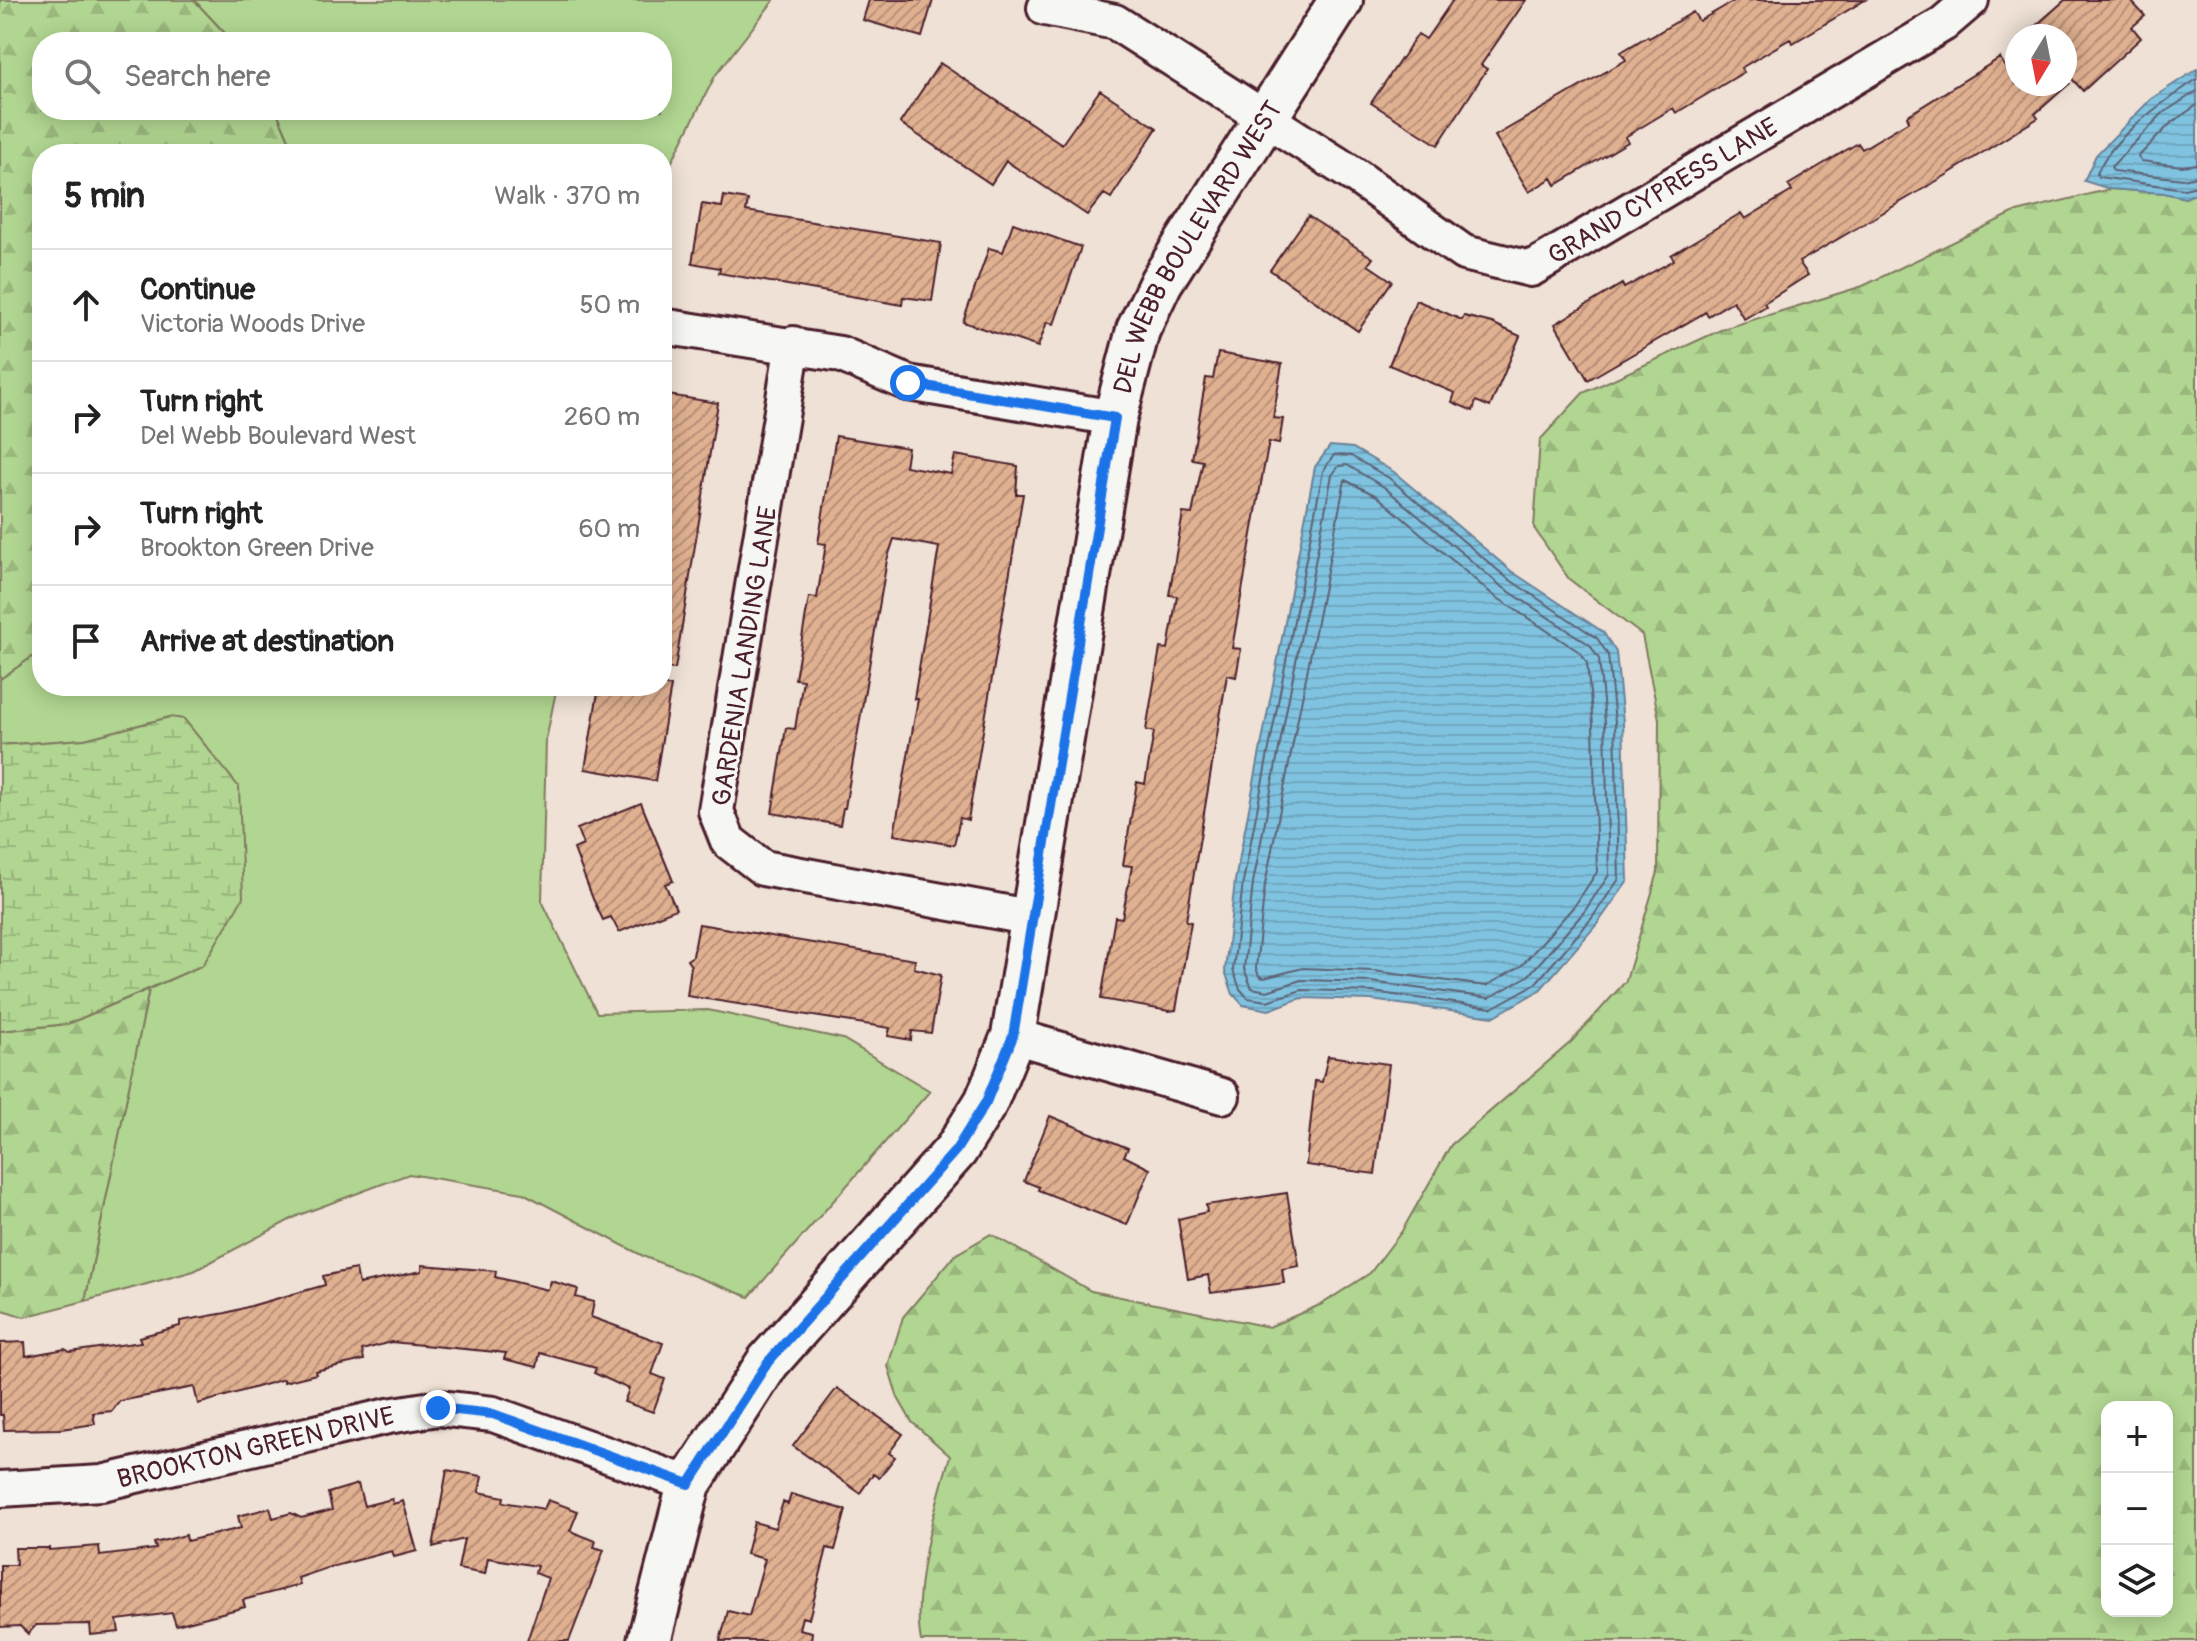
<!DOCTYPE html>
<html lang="en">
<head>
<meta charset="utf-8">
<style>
  body { margin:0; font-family:Pangolin,sans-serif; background:#f2f2f2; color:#222 }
  .controls { position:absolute; right:24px; bottom:24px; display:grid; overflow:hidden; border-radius:16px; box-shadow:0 4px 20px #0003 }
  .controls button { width:72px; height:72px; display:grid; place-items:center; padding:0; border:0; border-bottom:2px solid #e0e0e0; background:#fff; color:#222; font:40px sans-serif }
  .compass { position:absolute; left:2005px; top:24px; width:72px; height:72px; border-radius:50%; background:#fff; box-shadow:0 4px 20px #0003; rotate:190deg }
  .stop { position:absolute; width:24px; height:24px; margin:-18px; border:6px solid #1a73e8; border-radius:50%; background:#fff }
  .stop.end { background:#1a73e8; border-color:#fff; box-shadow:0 2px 8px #0008 }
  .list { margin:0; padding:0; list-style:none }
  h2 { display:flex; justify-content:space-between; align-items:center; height:104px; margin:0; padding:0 32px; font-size:34px }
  h2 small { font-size:26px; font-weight:400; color:#767676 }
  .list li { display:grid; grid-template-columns:52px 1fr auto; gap:24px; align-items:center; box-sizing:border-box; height:112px; padding:0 32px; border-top:2px solid #e0e0e0 }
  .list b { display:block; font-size:30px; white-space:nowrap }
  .list p { margin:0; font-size:26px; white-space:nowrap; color:#767676 }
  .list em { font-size:26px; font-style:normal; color:#767676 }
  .icon { flex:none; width:44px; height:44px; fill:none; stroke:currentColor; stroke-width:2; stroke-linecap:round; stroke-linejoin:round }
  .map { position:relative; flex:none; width:2197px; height:1641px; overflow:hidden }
  .search { position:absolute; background:#fff; box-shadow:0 4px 20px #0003; left:32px; top:32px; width:640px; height:88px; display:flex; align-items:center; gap:20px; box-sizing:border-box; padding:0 28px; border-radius:32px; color:#767676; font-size:30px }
  .panel { position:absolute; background:#fff; box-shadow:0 4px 20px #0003; left:32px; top:144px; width:640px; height:552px; border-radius:32px }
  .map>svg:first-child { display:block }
  .green { fill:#b1d691; stroke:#7e7a5e; stroke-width:2 }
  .forest { fill:url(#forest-firs); stroke:#7e7a5e; stroke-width:2; fill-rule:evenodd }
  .wetland { fill:url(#wetland-marsh); stroke:#7e7a5e; stroke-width:2 }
  .water { fill:url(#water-rules); stroke:#6a8198; stroke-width:2 }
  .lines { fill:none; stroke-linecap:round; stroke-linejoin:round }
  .shore { stroke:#5f6173; stroke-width:2 }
  .building { fill:url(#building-hatch); stroke:#4a1f2b; stroke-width:2 }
  .minor-casing { stroke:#4a1f2b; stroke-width:40 }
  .tertiary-casing { stroke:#4a1f2b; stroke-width:48 }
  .minor { stroke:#f6f6f2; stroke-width:34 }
  .tertiary { stroke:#f6f6f2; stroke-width:42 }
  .route { stroke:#1a73e8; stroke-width:10 }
  .labels { text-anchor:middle; stroke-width:6; stroke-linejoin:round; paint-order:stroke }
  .street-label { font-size:26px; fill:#4a1f2b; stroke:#f6f6f2 }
</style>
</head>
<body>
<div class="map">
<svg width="2197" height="1641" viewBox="0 0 2197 1641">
  <defs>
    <pattern id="forest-firs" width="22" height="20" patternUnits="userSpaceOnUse" patternTransform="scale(2)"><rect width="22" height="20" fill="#b1d691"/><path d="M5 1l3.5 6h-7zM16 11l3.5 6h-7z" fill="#9ab77d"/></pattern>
    <pattern id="wetland-marsh" width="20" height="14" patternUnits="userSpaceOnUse" patternTransform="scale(2)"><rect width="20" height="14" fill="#b1d691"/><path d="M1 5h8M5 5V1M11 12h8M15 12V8" fill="none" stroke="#9ab77d"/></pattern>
    <pattern id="water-rules" width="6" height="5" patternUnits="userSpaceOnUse" patternTransform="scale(2)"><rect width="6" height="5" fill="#7fc3e0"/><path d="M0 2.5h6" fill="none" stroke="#6fa7c0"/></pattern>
    <pattern id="building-hatch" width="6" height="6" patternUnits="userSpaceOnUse" patternTransform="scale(2)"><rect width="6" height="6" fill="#e0b191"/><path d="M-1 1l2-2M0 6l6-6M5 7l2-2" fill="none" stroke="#b88f77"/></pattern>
  </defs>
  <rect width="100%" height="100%" fill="#efe1d5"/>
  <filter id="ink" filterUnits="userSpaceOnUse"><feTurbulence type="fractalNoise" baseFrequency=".0125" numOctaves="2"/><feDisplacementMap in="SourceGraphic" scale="16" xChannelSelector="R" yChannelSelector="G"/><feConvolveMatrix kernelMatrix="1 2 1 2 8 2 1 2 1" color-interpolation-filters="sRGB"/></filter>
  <g filter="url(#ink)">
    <path class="green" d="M194 0H774L715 76 662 181V154H295L276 110H662V42H233Z
      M42 650V686H557L546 740 542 901 597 1013 708 1010 843 1039 930 1091 749 1297 645 1257 523 1193 409 1174 299 1215 194 1271 85 1301 149 989 203 965 170 717 85 739 0 745V679Z"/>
    <path class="forest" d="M0 0H194L233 42H42V110H276L295 154H42V650L0 679Z
      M2110 189 2165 193 2185 198 2197 193V1641H921C911 1589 935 1507 950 1456L912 1422 898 1398 888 1366 903 1317 955 1255 991 1234 1091 1291 1269 1327 1322 1304 1370 1273 1402 1231 1451 1145 1571 1042 1626 981 1658 872 1659 719 1642 635 1569 579 1534 528 1540 440 1583 393 1723 329 1863 286 2013 213ZM2107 1407H2167V1611H2107Z
      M149 989 85 1301 24 1317 0 1309V1031L68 1024Z"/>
    <path class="wetland" d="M170 717 184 719 239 787 243 898 203 965 68 1024 0 1031V745L85 739Z"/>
    <path class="water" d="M2197 69V193L2185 198 2164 193 2110 189 2084 181 2096 155 2151 99Z
      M1330 446 1353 448 1394 472 1511 571 1603 632 1616 652 1623 722 1628 881 1598 923 1540 990 1493 1017 1371 1000 1301 998 1269 1010 1243 1005 1233 994 1225 971 1235 881 1315 467Z"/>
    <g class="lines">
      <path class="shore" d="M2197 79C2166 100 2110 138 2097 174L2099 177 2184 189 2197 186
        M2197 91 2163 113 2111 167 2114 171 2183 179 2197 176
        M2197 105 2171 123 2138 157 2141 161 2182 166 2197 164
        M1334 455 1351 456 1389 478 1507 578 1597 638 1608 655 1615 722 1619 879 1592 918 1535 984 1492 1008 1372 992 1302 990 1267 1001 1248 998 1240 989 1233 970 1243 882 1312 528 1323 471Z
        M1347 465 1384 487 1501 586 1590 645 1599 659 1605 723 1609 875 1584 912 1528 976 1489 998 1371 982 1301 980 1267 991 1252 988 1244 969 1253 883 1332 475 1339 466Z
        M1345 480 1377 496 1493 595 1581 653 1587 663 1593 724 1597 872 1575 905 1521 966 1486 986 1373 971 1303 968 1264 978 1259 976 1256 968 1265 885Z"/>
    </g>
    <path class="building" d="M869 0H933L922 37 863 20Z
      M1453 0H1526L1481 65 1487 69 1438 145 1371 103 1418 34 1426 39Z
      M1736 0H1865L1793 43 1790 39 1741 68 1744 72 1676 113 1673 108 1625 137 1628 142 1556 185 1552 178 1529 192 1495 136 1626 60 1621 52 1648 36 1649 38 1693 12 1699 21Z
      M2065 0H2130L2145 16 2132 27 2141 38 2083 91 2065 71V36H2024Z
      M2000 58 2016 84H2069L2035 114 2038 118 1945 176 1799 262 1808 275 1764 303 1766 306 1744 319 1733 301 1708 316 1706 312 1588 380 1555 324 1622 284 1624 288 1674 260 1671 255 1741 213 1745 219 1792 191 1788 185 1858 143 1862 149 1909 121 1907 116Z
      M940 63 1062 144 1100 90 1157 128 1111 198 1104 194 1087 215 1006 161 991 184 900 123Z
      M724 196 748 200 746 211 941 243 932 301 903 297 902 305 879 301 719 273 720 268 692 263 702 204 722 207Z
      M1308 216 1373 258 1368 265 1392 281 1358 331 1270 270Z
      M1013 223 1081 247 1054 324 1047 322 1038 347 963 322 989 248 1003 252Z
      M1416 300 1462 320 1464 316 1492 323 1520 336 1490 407 1476 401 1473 411 1452 402 1455 393 1389 365Z
      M1218 353 1282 364 1273 418 1283 419 1279 444 1269 442 1263 472 1232 648 1241 649 1236 677 1227 675 1186 921 1191 922 1176 1010 1169 1011 1101 999 1115 917 1122 918 1132 866 1123 865 1137 782 1145 784 1154 732 1146 730 1160 648 1168 649 1177 596 1169 595 1183 513 1192 514 1203 461 1192 459 1206 378 1213 379Z
      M662 394 718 403 675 669 662 668Z
      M836 436 908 448 905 466 951 474 955 455 1018 466 1016 494H1023L968 820 960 818 954 845 894 835 918 699H914L939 547 894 539 887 560 845 808H843L840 825 772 813 786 728 795 729 803 680 795 679 809 597 817 598 826 544 818 543Z
      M599 686H671L655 781 585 769Z
      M641 803 673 881 665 884 676 909 619 932 611 917 603 920 593 899 574 849 583 845 577 829Z
      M699 924 915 960 914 968 941 975 931 1033 912 1031 911 1040 888 1036 890 1028 687 996 691 966 687 960 693 956Z
      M1328 1056 1389 1064 1375 1174 1306 1165 1315 1081 1322 1082Z
      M1050 1116 1128 1148 1124 1156 1150 1169 1127 1225 1038 1190 1039 1187 1024 1181Z
      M1287 1193 1299 1266 1282 1269 1284 1283 1211 1293 1208 1275 1188 1279 1178 1219 1207 1212 1206 1205Z
      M422 1265 496 1271 495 1277 548 1290 551 1281 578 1289 576 1297 594 1302 591 1317 663 1343 652 1374 665 1379 653 1412 624 1402 629 1389 594 1373 596 1368 540 1353 537 1367 504 1359 506 1353 391 1342 362 1350 364 1360 315 1371 316 1374 284 1382V1379L198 1404 194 1387 120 1401 112 1411 93 1413 95 1424 61 1429 4 1430 3 1415H0V1343L25 1342 26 1356 65 1349 70 1352 141 1342 139 1337 180 1326V1321L226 1313 325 1285 323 1276 356 1269 359 1284 422 1271Z
      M837 1388 903 1434 889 1453 895 1457 879 1478 873 1474 860 1493 793 1446Z
      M447 1470 482 1476 479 1492 504 1497 503 1502 544 1509 548 1500 578 1511 570 1531 596 1541 594 1547 604 1550 569 1641H527L548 1578 535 1573 537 1566 488 1558 485 1574 458 1569 464 1539 433 1547Z
      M358 1484 364 1506 392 1499 393 1504 403 1501 417 1551 394 1557 392 1551 327 1568 298 1578 300 1585 243 1600 245 1607 176 1625 172 1613 117 1620 119 1632 91 1635 90 1624 36 1625 28 1634 20 1626 0 1627V1565H16L15 1548H49V1550L99 1546 100 1556 156 1549 154 1543 186 1535 187 1541 241 1528 238 1516 270 1508 273 1518 291 1513 301 1518 332 1510 328 1493Z
      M791 1494 846 1510 835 1550 827 1548 809 1619 802 1617 799 1629 812 1632 811 1641H720L728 1611 749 1616 765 1559 746 1554 754 1522 775 1528 783 1502 788 1504Z"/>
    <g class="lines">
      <g class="minor-casing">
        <g id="minor">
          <path id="s1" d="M1045 8 1115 22 1357 177 1464 253 1531 269 1943 24 1971 0"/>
          <path d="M662 326 840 354 908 383 1115 418"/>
          <path d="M793 344 716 811 728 841 763 868 1033 918"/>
          <path d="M1013 1036 1222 1096"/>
          <path id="s2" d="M0 1489 102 1483 388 1416 438 1408 493 1414 689 1484"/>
        </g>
      </g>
      <g class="tertiary-casing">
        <g id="tertiary">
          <path id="s3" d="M649 1641 689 1484 768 1362 956 1150 986 1102 1013 1036 1115 418 1138 330 1161 282 1341 0"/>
        </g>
      </g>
      <use href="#minor" class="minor"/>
      <use href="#tertiary" class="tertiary"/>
    </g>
  </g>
  <g class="lines" filter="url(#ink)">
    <path class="route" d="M438 1408 493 1414 689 1484 768 1362 956 1150 986 1102 1013 1036 1115 418 908 383"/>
  </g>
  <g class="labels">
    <g class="street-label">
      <text dy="9" stroke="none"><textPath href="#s1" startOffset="712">GRAND CYPRESS LANE</textPath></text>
      <text dy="9" stroke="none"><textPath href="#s3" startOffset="1536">DEL WEBB BOULEVARD WEST</textPath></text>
      <text transform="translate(744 656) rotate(-81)" y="9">GARDENIA LANDING LANE</text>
      <text dy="9" stroke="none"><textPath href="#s2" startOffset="260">BROOKTON GREEN DRIVE</textPath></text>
    </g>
  </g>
</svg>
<div class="controls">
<button>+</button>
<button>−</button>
<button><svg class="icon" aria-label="layers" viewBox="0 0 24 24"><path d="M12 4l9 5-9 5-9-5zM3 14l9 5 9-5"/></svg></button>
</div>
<svg class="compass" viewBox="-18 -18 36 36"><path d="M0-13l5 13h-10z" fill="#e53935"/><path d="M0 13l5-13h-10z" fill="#767676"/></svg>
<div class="stop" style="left:908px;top:383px"></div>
<div class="stop end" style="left:438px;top:1408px"></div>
<div class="search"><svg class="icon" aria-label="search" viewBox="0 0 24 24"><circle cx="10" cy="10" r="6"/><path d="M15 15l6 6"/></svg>Search here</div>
<section class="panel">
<h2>5 min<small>Walk · 370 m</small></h2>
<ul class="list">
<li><svg class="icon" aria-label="ahead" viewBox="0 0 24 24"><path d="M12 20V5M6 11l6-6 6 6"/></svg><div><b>Continue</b><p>Victoria Woods Drive</p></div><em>50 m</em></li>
<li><svg class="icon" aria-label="right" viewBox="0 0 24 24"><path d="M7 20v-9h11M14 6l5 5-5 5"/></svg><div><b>Turn right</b><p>Del Webb Boulevard West</p></div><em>260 m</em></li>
<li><svg class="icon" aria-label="right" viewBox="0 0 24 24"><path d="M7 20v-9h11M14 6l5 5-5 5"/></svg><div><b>Turn right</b><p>Brookton Green Drive</p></div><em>60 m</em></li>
<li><svg class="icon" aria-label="arrive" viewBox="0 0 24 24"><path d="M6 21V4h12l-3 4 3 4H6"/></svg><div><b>Arrive at destination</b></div></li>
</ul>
</section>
</div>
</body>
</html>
